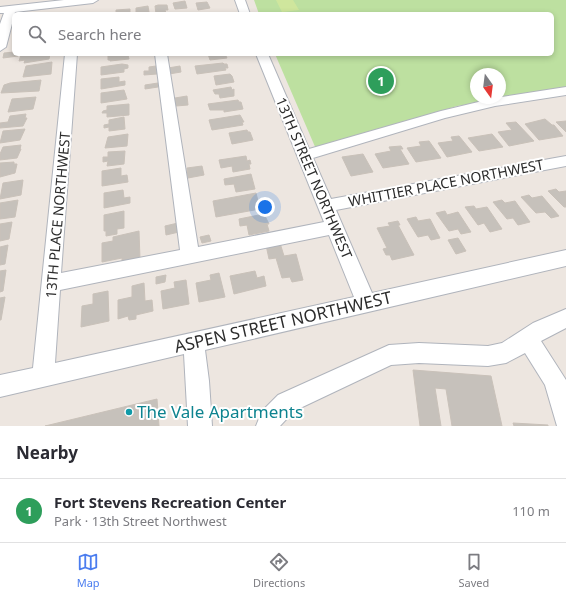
<!DOCTYPE html>
<html lang="en">
<head>
<meta charset="utf-8">
<style>
  body { margin:0; font-family:"Noto Sans",sans-serif; background:#f7f7f7; color:#2b2b33 }
  .compass { position:absolute; left:470px; top:68px; width:36px; height:36px; border-radius:50%; background:#fff; box-shadow:0 2px 6px #0003; rotate:166deg }
  .you { position:absolute; left:265px; top:207px; width:14px; height:14px; margin:-10px; border:3px solid #fff; border-radius:50%; background:#1a73e8; box-shadow:0 0 0 6px #1a73e833 }
  .badge { display:grid; place-items:center; width:26px; height:26px; border-radius:50%; background:#4b7def; color:#fff; font-size:13px; font-weight:700 }
  .pin { position:absolute; translate:-50% -50%; border:2px solid #fff; box-shadow:0 1px 4px #0006 }
  .list { margin:0; padding:0; list-style:none }
  h2 { display:flex; justify-content:space-between; align-items:center; height:52px; margin:0; padding:0 16px; font-size:17px }
  h2 small { font-size:13px; font-weight:400; color:#7c7c81 }
  .list li { display:grid; grid-template-columns:26px 1fr auto; gap:12px; align-items:center; box-sizing:border-box; height:64px; padding:0 16px; border-top:1px solid #e1e1e2 }
  .list b { display:block; font-size:15px; white-space:nowrap }
  .list p { margin:0; font-size:13px; white-space:nowrap; color:#7c7c81 }
  .list em { font-size:13px; font-style:normal; color:#7c7c81 }
  .icon { flex:none; width:22px; height:22px; fill:none; stroke:currentColor; stroke-width:2; stroke-linecap:round; stroke-linejoin:round }
  .map { position:relative; flex:none; width:566px; height:426px; overflow:hidden }
  .search { position:absolute; background:#fff; box-shadow:0 2px 6px #0003; left:12px; right:12px; top:12px; height:44px; display:flex; align-items:center; gap:10px; box-sizing:border-box; padding:0 14px; border-radius:6px; color:#7c7c81; font-size:15px }
  .sheet { height:116px; background:#fff }
  nav { display:flex; justify-content:space-around; align-items:center; box-sizing:border-box; height:56px; border-top:1px solid #e1e1e2; background:#fff; font-size:11px; color:#7c7c81 }
  nav a { display:grid; justify-items:center; gap:2px }
  nav .on { color:#4b7def }
  .map>svg:first-child { display:block }
  .green { fill:#bde0a0; fill-rule:evenodd }
  .pitch { fill:#cfe69d }
  .building { fill:#c6c1bb; stroke:#c9c1b9 }
  .lines { fill:none; stroke-linecap:round; stroke-linejoin:round }
  .minor-casing { stroke:#b0b4bc; stroke-width:2 }
  .minor { fill:#fff; fill-rule:evenodd }
  .culture-dot { fill:#0f9aa8; stroke:#fff; stroke-width:1.5 }
  .labels { text-anchor:middle; stroke-width:4; stroke-linejoin:round; paint-order:stroke }
  .street-label { font-size:14px; fill:#2c2c2c; stroke:#fff }
  .near-street-label { font-size:17px; fill:#2c2c2c; stroke:#fff }
  .near-culture-label { font-size:17px; fill:#0d838f; stroke:#fff; text-anchor:start }
</style>
</head>
<body>
<div class="map">
<svg width="566" height="426" viewBox="0 0 566 426">
  <rect width="100%" height="100%" fill="#ede6e0"/>
  <path class="green" d="M254 0H566V88L457 106 316 149 275 54H552V14H259ZM476 74H500V98H476Z"/>
  <path class="pitch" d="M276 0H293L299 10 282 12Z"/>
  <path class="building" d="M185 1 187 8 175 9 173 3Z
    M207 2 210 8 198 10 196 3Z
    M158 5H167L168 10H165L166 13 156 14 155 6Z
    M148 6 149 12 136 14V8Z
    M130 9V14H116V10Z
    M14 52V54H18V56L3 58 4 53Z
    M26 54H50L49 59 24 63 25 60 19 61 21 55Z
    M110 54 128 55 129 59 110 61V60H108V56Z
    M208 54H225L227 58 210 60Z
    M52 62 51 74 23 77 26 66Z
    M223 63 224 64H227L228 68H225L226 70 197 74 195 66Z
    M122 64 128 65V68L124 69V72L101 75V67Z
    M156 66 157 74 144 75V71H149V67Z
    M180 66 181 72 169 74 168 68Z
    M230 74 232 76 234 82 216 85 214 76Z
    M119 77V82L125 81V85L101 89V79Z
    M41 80 39 91 1 93 4 85 10 83Z
    M158 83V87L145 89V85Z
    M231 87 232 90 234 89V96L220 98 219 94H215L213 90Z
    M124 90 127 99 101 103V93Z
    M187 96 188 105 176 106 175 98Z
    M36 97 33 109 8 112 12 99Z
    M238 100 239 102H241L243 109 224 112V110H210L208 104Z
    M129 104V115L107 117V113H102L103 111 107 110V106Z
    M26 114 25 118H27L23 126 0 128V123L8 122 10 116Z
    M240 115 244 122H242L243 125 212 130 209 120Z
    M124 117 125 129 109 131V127L104 128V125L109 124V120Z
    M545 119 552 125H554L563 136 539 140 525 124Z
    M566 121V132L556 122Z
    M516 122 534 141 509 146 498 132 512 130 506 123Z
    M25 129 20 140 0 143 3 131Z
    M247 130 248 132H250L253 140 232 144 229 133Z
    M128 134 127 146 105 148 108 137Z
    M492 134 503 147 479 151 468 138Z
    M459 136 472 152 447 157 438 143 453 141 451 137Z
    M429 141 441 158 416 162 407 148 421 146 419 142Z
    M21 145 20 149H21L17 158 0 160V154L3 147Z
    M401 146 403 149H400L409 164 383 168 375 154 391 151 389 147Z
    M125 151 124 164 107 166 108 161 103 162V157H108V152Z
    M363 154 373 172 351 176 342 157Z
    M246 156 247 161 250 160 251 164H249L250 169 233 172 232 166 221 168 219 160Z
    M14 162V164H17L15 173 0 177V163Z
    M202 166 204 175 188 178 187 168Z
    M121 168V176L127 175 128 182 102 186V171Z
    M251 174 255 189 236 192 234 184 225 185 224 179Z
    M23 180 21 195 0 199 3 183Z
    M556 189 559 192 566 191V207H564L548 191Z
    M123 190 124 198 130 197V203L104 208V193Z
    M256 193 260 209 216 217 213 201Z
    M529 195 532 198 542 196 559 216 551 218 545 212 536 213 521 197Z
    M18 200 15 217 0 219V203Z
    M502 200 505 203 515 201 530 222 518 225 513 218 507 219 493 202Z
    M474 206 476 209 487 207 502 229 490 232 484 223 478 225 465 207Z
    M124 211V228L117 229V234L106 236V231H104V215Z
    M445 211 447 215 458 212 471 232 461 234 458 229 449 231 436 213Z
    M264 214 269 224H267L269 231 249 235 247 225 240 226 239 219Z
    M416 217 418 221 430 219 440 238 431 240 428 235 418 237 407 219Z
    M398 221 400 225H398L414 255 392 260 390 255H386L383 249 387 248 377 228 390 226 388 223Z
    M12 222 9 239 0 241V224Z
    M178 223 179 232 166 235 165 226Z
    M139 231 140 259 122 262V258L102 262V243L113 241V237Z
    M209 235 211 241 202 243 200 237Z
    M458 238 466 251 456 254 448 240Z
    M280 243 284 256 296 254 303 280 292 282 290 277 282 278 276 258 269 259 266 245Z
    M8 245 5 264 0 265V247Z
    M6 270 3 291 0 292V271Z
    M255 271 257 278 264 276 266 286 234 294 230 276Z
    M219 273 225 297 199 302 196 283 211 280 210 275Z
    M166 275 165 282 156 284V277Z
    M186 280 189 304 163 309 161 291 175 288 174 282Z
    M144 283 145 301 152 300 153 311 136 315V319L129 320 128 316 118 319V300L132 297V286Z
    M108 291 109 321 81 327 82 306 93 304V294Z
    M5 297 1 320H0V298Z
    M413 370 491 376 502 426H452L446 389 435 388 441 426H420Z
    M157 399 159 426H45Z
    M513 423 548 425V426H514Z"/>
  <g class="lines">
    <g class="minor-casing">
      <path id="minor" d="M64 0H98L93 3 15 12 6 47 0 51V24L4 13H0V7Z
        M235 0H245L250 14H240Z
        M65 54H77L61 273 180 250 155 54H167L198 247 324 222 256 54H268L309 149 441 111 495 98 566 87V95L495 106 445 118 313 158 331 199 566 156V166L336 210 372 293 566 250V266L205 350 209 381 212 426H188L184 354 0 397V375L33 368ZM329 235 354 297 55 363 60 290Z
        M566 309V328L541 341 566 380V426H557L545 385 525 353 506 363 488 366 419 363 391 365 294 411 280 426H256L262 411 278 395 389 345 419 343 488 346 502 343 533 323Z"/>
    </g>
    <use href="#minor" class="minor"/>
  </g>
  <circle class="culture-dot" cx="129" cy="412" r="4"/>
  <g class="labels">
    <g class="street-label">
      <text transform="translate(314 178) rotate(67)" y="5">13TH STREET NORTHWEST</text>
      <text transform="translate(446 183) rotate(-11)" y="5">WHITTIER PLACE NORTHWEST</text>
      <text transform="translate(58 215) rotate(-85)" y="5">13TH PLACE NORTHWEST</text>
    </g>
    <g class="near-street-label">
      <text transform="translate(283 322) rotate(-13)" y="6">ASPEN STREET NORTHWEST</text>
    </g>
    <g class="near-culture-label">
      <text x="137" y="418">The Vale Apartments</text>
    </g>
  </g>
</svg>
<svg class="compass" viewBox="-18 -18 36 36"><path d="M0-13l5 13h-10z" fill="#e53935"/><path d="M0 13l5-13h-10z" fill="#7c7c81"/></svg>
<div class="you"></div>
<div class="pin badge" style="left:381px;top:81px;background:#2e9e5b">1</div>
<div class="search"><svg class="icon" aria-label="search" viewBox="0 0 24 24"><circle cx="10" cy="10" r="6"/><path d="M15 15l6 6"/></svg>Search here</div>
</div>
<section class="sheet">
<h2>Nearby<small></small></h2>
<ul class="list">
<li><span class="badge" style="background:#2e9e5b">1</span><div><b>Fort Stevens Recreation Center</b><p>Park · 13th Street Northwest</p></div><em>110 m</em></li>
</ul>
</section>
<nav>
<a class="on"><svg class="icon" aria-label="map" viewBox="0 0 24 24"><path d="M3 6l6-2 6 2 6-2v14l-6 2-6-2-6 2zM9 4v14M15 6v14"/></svg>Map</a>
<a><svg class="icon" aria-label="directions" viewBox="0 0 24 24"><path d="M12 3l9 9-9 9-9-9zM9 14v-3h6M13 9l2 2-2 2"/></svg>Directions</a>
<a><svg class="icon" aria-label="saved" viewBox="0 0 24 24"><path d="M7 4h10v16l-5-4-5 4z"/></svg>Saved</a>
</nav>
</body>
</html>
